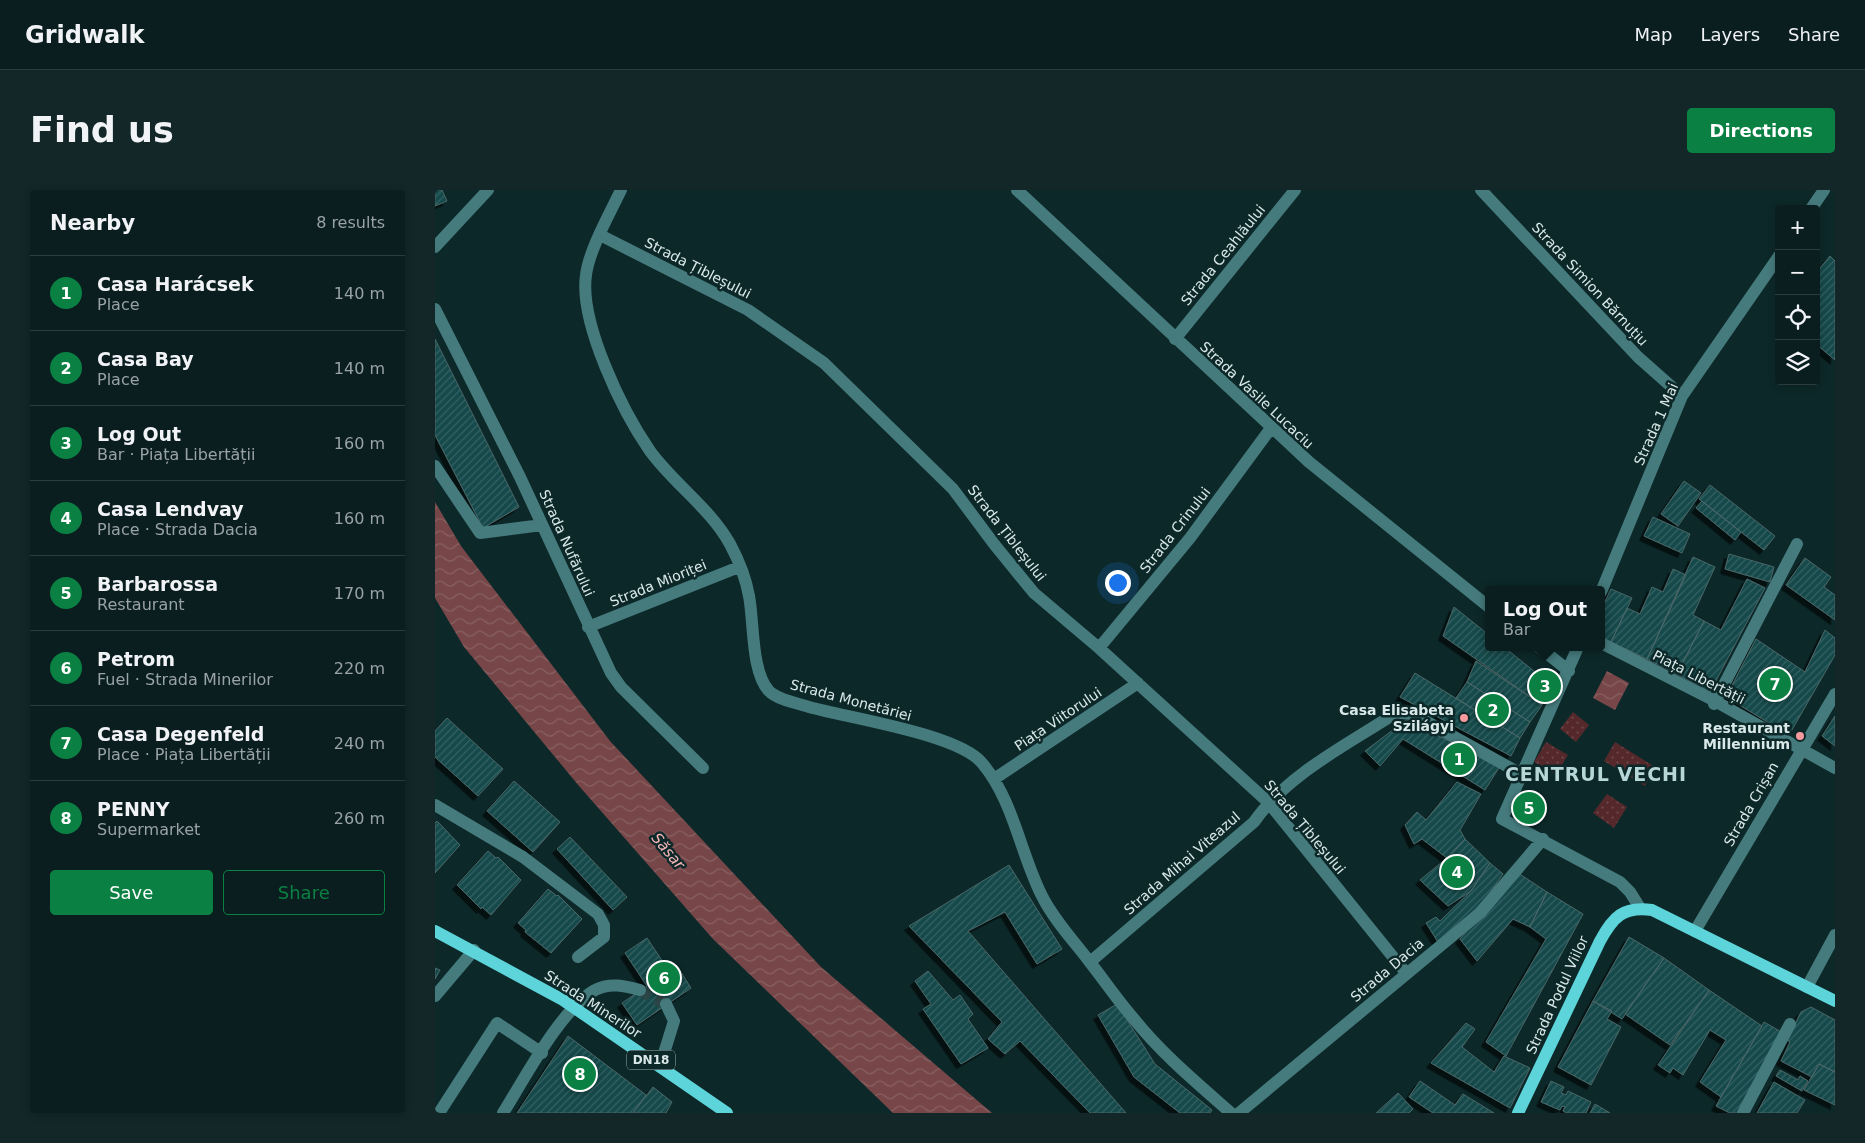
<!DOCTYPE html>
<html lang="en">
<head>
<meta charset="utf-8">
<style>
  body { margin:0; font-family:"DejaVu Sans",sans-serif; background:#132728; color:#f1f3f6 }
  .controls { position:absolute; right:15px; top:15px; display:grid; overflow:hidden; border-radius:5px; box-shadow:0 2px 8px #0003 }
  .controls button { width:45px; height:45px; display:grid; place-items:center; padding:0; border:0; border-bottom:1px solid #2a3c3d; background:#0a1e1f; color:#f1f3f6; font:25px sans-serif }
  .you { position:absolute; left:682px; top:392px; width:18px; height:18px; margin:-12px; border:4px solid #fff; border-radius:50%; background:#1a73e8; box-shadow:0 0 0 8px #1a73e833 }
  .badge { display:grid; place-items:center; width:32px; height:32px; border-radius:50%; background:#0b8043; color:#fff; font-size:16px; font-weight:700 }
  .pin { position:absolute; translate:-50% -50%; border:2px solid #fff; box-shadow:0 1px 5px #0006 }
  .popup { position:absolute; left:1050px; top:396px; width:120px; height:65px; box-sizing:border-box; display:grid; place-content:center; border-radius:5px; background:#0a1e1f; filter:drop-shadow(0 1px 4px #0005); font-size:16px; white-space:nowrap; color:#99a2a4 }
  .popup b { font-size:19px; color:#f1f3f6 }
  .popup::after { content:''; position:absolute; left:50%; top:100%; margin-left:-10px; border:10px solid transparent; border-top-color:#0a1e1f }
  .list { margin:0; padding:0; list-style:none }
  h2 { display:flex; justify-content:space-between; align-items:center; height:65px; margin:0; padding:0 20px; font-size:21px }
  h2 small { font-size:16px; font-weight:400; color:#99a2a4 }
  .list li { display:grid; grid-template-columns:32px 1fr auto; gap:15px; align-items:center; box-sizing:border-box; height:75px; padding:0 20px; border-top:1px solid #2a3c3d }
  .list b { display:block; font-size:19px; white-space:nowrap }
  .list p { margin:0; font-size:16px; white-space:nowrap; color:#99a2a4 }
  .list em { font-size:16px; font-style:normal; color:#99a2a4 }
  .actions { display:flex; gap:10px; padding:15px 20px }
  .actions a { flex:1; padding:11px 0; border:1px solid #0b8043; border-radius:5px; text-align:center; font-size:18px; color:#0b8043 }
  .actions .main { background:#0b8043; color:#fff }
  .icon { flex:none; width:28px; height:28px; fill:none; stroke:currentColor; stroke-width:2; stroke-linecap:round; stroke-linejoin:round }
  .map { position:relative; flex:none; width:1400px; height:923px; overflow:hidden; border-radius:5px }
  header { display:flex; align-items:center; gap:30px; box-sizing:border-box; height:70px; padding:0 25px; background:#0a1e1f; border-bottom:1px solid #2a3c3d }
  header strong { font-size:24px }
  nav { display:flex; gap:28px; margin-inline-start:auto; font-size:18px }
  .intro { display:flex; align-items:center; justify-content:space-between; box-sizing:border-box; height:120px; padding:0 30px }
  h1 { margin:0; font-size:35px }
  .button { padding:12px 22px; border-radius:5px; background:#0b8043; color:#fff; font-size:18px; font-weight:700 }
  main { display:flex; gap:30px; padding:0 30px }
  aside { flex:1; background:#0a1e1f; border-radius:5px; box-shadow:0 2px 8px #0003 }
  .map>svg:first-child { display:block }
  .grass { fill:url(#grass-dots) }
  .water { fill:url(#water-waves) }
  .building { fill:url(#building-hatch); stroke:#4b6768; filter:url(#shadow) }
  .lines { fill:none; stroke-linecap:round; stroke-linejoin:round }
  .minor-tunnel { stroke:#2c4546; stroke-width:12; stroke-dasharray:12 6; stroke-linecap:butt }
  .minor { stroke:#467b7d; stroke-width:12 }
  .major { stroke:#5cd4d9; stroke-width:12 }
  .poi-dot { fill:#f59b9e; stroke:#0d2829; stroke-width:2 }
  .labels { text-anchor:middle; stroke-width:5; stroke-linejoin:round; paint-order:stroke }
  .shield { fill:#0d2829; stroke:#9cafaf; stroke-width:1 }
  .shield-label { font-size:12px; font-weight:bold; fill:#d9e9e9 }
  .street-label { font-size:14px; fill:#d9e9e9; stroke:#0d2829 }
  .poi-label { font-size:14px; font-weight:bold; fill:#d9e9e9; stroke:#0d2829; text-anchor:end }
  .water-label { font-size:15px; font-style:italic; fill:#f8b6b7; stroke:#0d2829 }
  .district-label { font-size:19px; font-weight:bold; letter-spacing:1px; fill:#b7d6d7; stroke:#0d2829 }
</style>
</head>
<body>
<header>
<strong>Gridwalk</strong>
<nav><a>Map</a><a>Layers</a><a>Share</a></nav>
</header>
<div class="intro"><h1>Find us</h1><a class="button">Directions</a></div>
<main>
<aside>
<h2>Nearby<small>8 results</small></h2>
<ul class="list">
<li><span class="badge">1</span><div><b>Casa Harácsek</b><p>Place</p></div><em>140 m</em></li>
<li><span class="badge">2</span><div><b>Casa Bay</b><p>Place</p></div><em>140 m</em></li>
<li><span class="badge">3</span><div><b>Log Out</b><p>Bar · Piața Libertății</p></div><em>160 m</em></li>
<li><span class="badge">4</span><div><b>Casa Lendvay</b><p>Place · Strada Dacia</p></div><em>160 m</em></li>
<li><span class="badge">5</span><div><b>Barbarossa</b><p>Restaurant</p></div><em>170 m</em></li>
<li><span class="badge">6</span><div><b>Petrom</b><p>Fuel · Strada Minerilor</p></div><em>220 m</em></li>
<li><span class="badge">7</span><div><b>Casa Degenfeld</b><p>Place · Piața Libertății</p></div><em>240 m</em></li>
<li><span class="badge">8</span><div><b>PENNY</b><p>Supermarket</p></div><em>260 m</em></li>
</ul>
<div class="actions"><a class="main">Save</a><a>Share</a></div>
</aside>
<div class="map">
<svg width="1400" height="923" viewBox="0 0 1400 923">
  <defs>
    <pattern id="grass-dots" width="8" height="8" patternUnits="userSpaceOnUse" patternTransform="scale(1.25)"><rect width="8" height="8" fill="#55282b"/><path d="M2 2h.1M6 6h.1" fill="none" stroke="#6d474a" stroke-width="1.8" stroke-linecap="round"/></pattern>
    <pattern id="water-waves" width="16" height="10" patternUnits="userSpaceOnUse" patternTransform="scale(1.25)"><rect width="16" height="10" fill="#764648"/><path d="M0 5q4-4 8 0t8 0" fill="none" stroke="#896162"/></pattern>
    <pattern id="building-hatch" width="6" height="6" patternUnits="userSpaceOnUse" patternTransform="scale(1.25)"><rect width="6" height="6" fill="#15484a"/><path d="M-1 1l2-2M0 6l6-6M5 7l2-2" fill="none" stroke="#366264"/></pattern>
    <filter id="shadow"><feDropShadow dx="-4.5" dy="4.5" stdDeviation="0" flood-color="#0009"/></filter>
  </defs>
  <rect width="100%" height="100%" fill="#0d2829"/>
  <path class="grass" d="M1138 522 1154 535 1141 552 1125 539Z
    M1111 552 1133 565 1121 585 1099 572Z
    M1180 552 1220 577 1210 596 1169 571Z
    M1172 604 1192 617 1179 638 1158 623Z"/>
  <path class="water" d="M0 312 26 356 175 551 386 777 557 923H458L278 749 144 596 29 457 0 408Z
    M1172 481 1194 493 1180 520 1158 508Z"/>
  <path class="building" d="M0 0H7L12 11 0 16Z
    M1395 66 1400 71V170L1381 154V83Z
    M0 149 84 317 48 338 0 245Z
    M1249 291 1266 303 1243 336 1226 324Z
    M1275 295 1340 346 1329 360 1264 309Z
    M1267 311 1306 342 1300 350 1261 318Z
    M1218 327 1255 344 1247 363 1209 346Z
    M1294 364 1339 377 1335 392 1290 379Z
    M1258 367 1280 377 1258 425 1269 431 1242 484 1212 469Z
    M1370 368 1396 387 1389 397 1400 405V430L1351 395Z
    M1238 379 1251 385 1212 469 1176 452 1192 418 1205 424 1217 397 1228 402Z
    M1312 389 1330 398 1275 502 1242 484 1269 431 1286 440Z
    M1176 399 1197 408 1176 452 1166 447V420Z
    M1019 417 1054 445V457H1069L1115 494 1107 515 1008 446Z
    M1390 440 1400 448V465L1354 545 1291 507 1321 449 1370 482Z
    M1041 471 1107 515 1095 532 1032 492Z
    M980 483 1085 548 1076 566 965 507Z
    M1032 492 1095 532 1085 548 1021 508Z
    M1400 526V556L1387 546Z
    M12 528 68 579 43 606 0 567V541Z
    M971 530 1065 576 1050 600 968 549 945 576 930 561Z
    M79 591 125 632 98 662 52 621Z
    M1022 592 1046 604 1025 640 1030 649 1012 668 987 649 979 654 970 635 982 622 991 630Z
    M2 631 25 655 0 683V633Z
    M135 647 192 707 178 720 122 659Z
    M1030 649 1055 673 1036 701 1013 716 985 690 1012 668Z
    M53 661 61 668 63 667 86 690 56 725 47 717 46 719 22 695Z
    M1055 673 1068 684 1048 713 1003 752 991 733 1001 727 1005 731 1036 701Z
    M574 675 627 759 602 774 570 722 533 741 691 923H655L585 851 570 864 553 849 567 832 474 736Z
    M1083 683 1112 702 1095 737 1078 729 1042 771 1025 749Z
    M113 699 122 706 123 705 147 729 116 763 90 742 91 740 83 733Z
    M1112 702 1148 724 1071 866 1051 852 1111 749 1095 737Z
    M1194 747 1229 768 1187 829 1158 811Z
    M212 748 234 781 242 776 256 798 202 835 187 813 212 796 190 763Z
    M1229 768 1274 800 1235 855 1190 824Z
    M0 778 5 780 0 789Z
    M493 781 518 810 525 805 538 824 533 829 553 858 526 874 488 819 496 814 480 791Z
    M1274 800 1327 836 1286 907 1265 892 1291 850 1275 840 1248 885 1238 878 1235 883 1223 875Z
    M1158 811 1177 821 1172 829 1186 837 1156 895 1123 877Z
    M682 814 720 874 777 920 775 923H745L699 887 663 825Z
    M1376 817 1400 830V882L1384 874 1377 887 1346 871 1355 852 1352 850 1366 822Z
    M1329 832 1350 844 1305 923H1295L1281 916Z
    M1031 833 1040 839 1027 857 1059 882 1069 866 1095 878 1075 918 996 873Z
    M133 846 211 905 198 923H82Z
    M1384 874 1400 882V915L1369 900Z
    M1345 880 1363 890 1365 886 1373 891 1367 901 1341 886Z
    M985 891 1020 915 1028 904 1059 923H998L974 907Z
    M1116 891 1129 897 1126 903 1131 905 1133 901 1156 912 1151 923H1132L1128 921 1130 917 1127 916 1125 920 1106 912Z
    M1339 892 1370 910 1362 923H1322Z
    M218 897 237 912 231 923H198Z
    M963 903 978 919 974 923H941Z
    M1160 914 1175 923H1155Z"/>
  <g class="lines">
    <path class="minor-tunnel" d="M205 800 231 814"/>
    <path class="minor" d="M186 0C175 23 154 60 151 85 144 133 188 222 215 261 239 294 275 318 295 354 303 369 311 389 314 406 319 431 316 482 334 501 343 510 362 513 374 517 413 528 523 544 547 573 579 611 585 663 607 706 619 730 638 750 654 771 669 790 683 811 699 829 727 864 762 893 796 923
      M582 0 874 272 1054 417
      M1046 0 1203 167 1247 206
      M1376 19 1389 0
      M165 45 313 120 389 173 518 299 559 354 599 403 664 458 833 612 971 783
      M0 57 53 0
      M0 119 85 287 176 483 186 497 268 578
      M740 149 860 0
      M0 276 45 343 107 335
      M1166 402 1247 206 1344 66
      M153 437 304 377
      M1166 453 1280 511 1400 578
      M1104 457 1134 481
      M1143 457 1067 629 1185 692 1195 702 1205 718
      M664 458 755 348 836 238
      M1279 514 1362 354
      M559 589 703 493
      M0 615 88 667 163 724 169 735V747L143 767
      M1260 741 1400 504
      M655 772 819 632C852 585 908 557 956 526L966 523 978 524 1088 585
      M1372 797 1400 745
      M0 806 39 760
      M225 876 239 831 231 814
      M4 923 62 833 107 863
      M68 923C90 888 125 820 160 800 175 792 190 796 205 800
      M804 923 1045 723 1108 649
      M1308 923 1355 834"/>
    <path class="major" d="M0 741 128 810 292 923
      M1083 923 1165 751C1178 727 1188 716 1217 720L1400 811"/>
  </g>
  <g class="poi-dot">
    <circle cx="1029" cy="528" r="5"/>
    <circle cx="1365" cy="546" r="5"/>
  </g>
  <g class="labels">
    <rect class="shield" x="192" y="860.5" width="48" height="19" rx="4"/>
    <g class="shield-label">
      <text x="216" y="874">DN18</text>
    </g>
    <g class="street-label">
      <text transform="translate(788 65) rotate(-51)" y="5">Strada Ceahlăului</text>
      <text transform="translate(263 78) rotate(27)" y="5">Strada Țibleșului</text>
      <text transform="translate(1155 94) rotate(47)" y="5">Strada Simion Bărnuțiu</text>
      <text transform="translate(822 205) rotate(43)" y="5">Strada Vasile Lucaciu</text>
      <text transform="translate(1221 234) rotate(-66)" y="5">Strada 1 Mai</text>
      <text transform="translate(740 340) rotate(-52)" y="5">Strada Crinului</text>
      <text transform="translate(572 343) rotate(52)" y="5">Strada Țibleșului</text>
      <text transform="translate(132 353) rotate(66)" y="5">Strada Nufărului</text>
      <text transform="translate(223 393) rotate(-22)" y="5">Strada Mioriței</text>
      <text transform="translate(1264 487) rotate(27)" y="5">Piața Libertății</text>
      <text transform="translate(416 510) rotate(15)" y="5">Strada Monetăriei</text>
      <text transform="translate(623 529) rotate(-34)" y="5">Piața Viitorului</text>
      <text transform="translate(1316 614) rotate(-60)" y="5">Strada Crișan</text>
      <text transform="translate(870 637) rotate(50)" y="5">Strada Țibleșului</text>
      <text transform="translate(747 673) rotate(-41)" y="5">Strada Mihai Viteazul</text>
      <text transform="translate(952 780) rotate(-40)" y="5">Strada Dacia</text>
      <text transform="translate(1122 805) rotate(-65)" y="5">Strada Podul Viilor</text>
      <text transform="translate(158 814) rotate(33)" y="5">Strada Minerilor</text>
    </g>
    <g class="poi-label">
      <text x="1019" y="525">Casa Elisabeta<tspan x="1019" dy="16">Szilágyi</tspan></text>
      <text x="1355" y="543">Restaurant<tspan x="1355" dy="16">Millennium</tspan></text>
    </g>
    <g class="water-label">
      <text transform="translate(233 661) rotate(50)" y="5">Săsar</text>
    </g>
    <g class="district-label">
      <text x="1161" y="591">CENTRUL VECHI</text>
    </g>
  </g>
</svg>
<div class="controls">
<button>+</button>
<button>−</button>
<button><svg class="icon" aria-label="locate" viewBox="0 0 24 24"><circle cx="12" cy="12" r="6"/><path d="M12 2v4M12 18v4M2 12h4M18 12h4"/></svg></button>
<button><svg class="icon" aria-label="layers" viewBox="0 0 24 24"><path d="M12 4l9 5-9 5-9-5zM3 14l9 5 9-5"/></svg></button>
</div>
<div class="you"></div>
<div class="pin badge" style="left:1024px;top:569px">1</div>
<div class="pin badge" style="left:1058px;top:520px">2</div>
<div class="pin badge" style="left:1110px;top:496px">3</div>
<div class="popup"><b>Log Out</b>Bar</div>
<div class="pin badge" style="left:1022px;top:682px">4</div>
<div class="pin badge" style="left:1094px;top:618px">5</div>
<div class="pin badge" style="left:229px;top:788px">6</div>
<div class="pin badge" style="left:1340px;top:494px">7</div>
<div class="pin badge" style="left:145px;top:884px">8</div>
</div>
</main>
</body>
</html>
